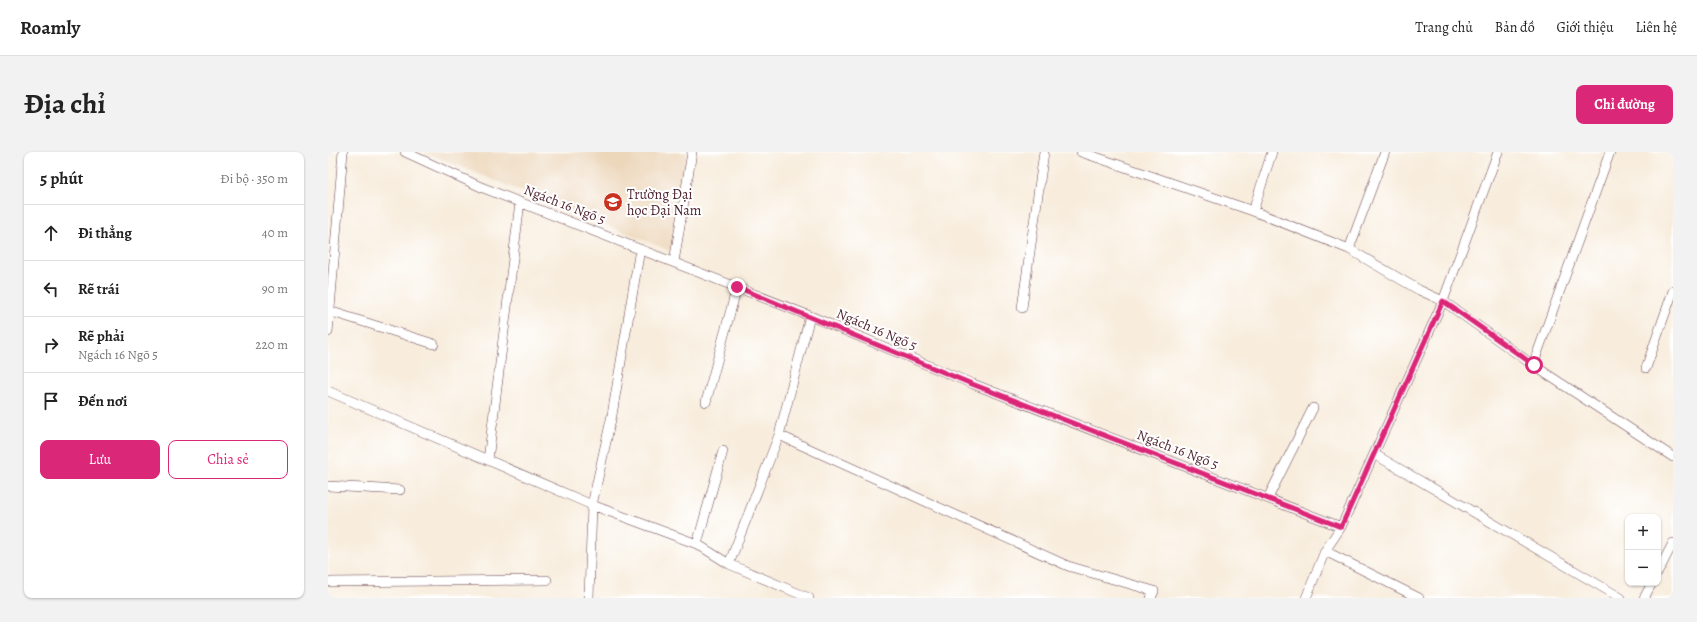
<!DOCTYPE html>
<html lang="vi">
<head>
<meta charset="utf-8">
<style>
  body { margin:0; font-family:Alegreya,serif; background:#f2f2f2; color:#222 }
  .controls { position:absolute; right:12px; bottom:12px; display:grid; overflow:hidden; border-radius:8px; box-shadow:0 1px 3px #0004 }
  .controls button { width:36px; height:36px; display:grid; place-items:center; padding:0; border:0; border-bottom:1px solid #e0e0e0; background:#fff; color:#222; font:20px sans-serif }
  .stop { position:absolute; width:12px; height:12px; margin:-9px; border:3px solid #db2777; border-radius:50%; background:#fff }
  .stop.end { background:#db2777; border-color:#fff; box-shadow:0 1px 4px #0008 }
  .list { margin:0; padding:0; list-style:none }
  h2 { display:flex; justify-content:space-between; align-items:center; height:52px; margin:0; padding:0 16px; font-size:17px }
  h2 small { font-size:13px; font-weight:400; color:#767676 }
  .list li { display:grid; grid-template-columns:26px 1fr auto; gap:12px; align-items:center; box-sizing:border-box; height:56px; padding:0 16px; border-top:1px solid #e0e0e0 }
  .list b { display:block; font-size:15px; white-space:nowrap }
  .list p { margin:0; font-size:13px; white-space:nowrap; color:#767676 }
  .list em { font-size:13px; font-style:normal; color:#767676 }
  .actions { display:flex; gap:8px; padding:12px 16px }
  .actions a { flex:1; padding:9px 0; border:1px solid #db2777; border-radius:8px; text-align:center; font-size:14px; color:#db2777 }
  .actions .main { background:#db2777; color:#fff }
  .icon { flex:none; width:22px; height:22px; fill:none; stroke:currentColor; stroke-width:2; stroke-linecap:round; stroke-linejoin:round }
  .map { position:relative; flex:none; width:1345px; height:446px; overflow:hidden; border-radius:8px }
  header { display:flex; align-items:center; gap:24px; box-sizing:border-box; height:56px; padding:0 20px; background:#fff; border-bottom:1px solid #e0e0e0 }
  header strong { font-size:19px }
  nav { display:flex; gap:22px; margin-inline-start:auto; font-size:14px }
  .intro { display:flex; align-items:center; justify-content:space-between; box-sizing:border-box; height:96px; padding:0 24px }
  h1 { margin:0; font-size:28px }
  .button { padding:10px 18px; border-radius:8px; background:#db2777; color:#fff; font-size:14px; font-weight:700 }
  main { display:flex; gap:24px; padding:0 24px }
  aside { flex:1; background:#fff; border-radius:8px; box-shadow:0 1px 3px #0004 }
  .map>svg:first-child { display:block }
  .built { fill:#edd7bb }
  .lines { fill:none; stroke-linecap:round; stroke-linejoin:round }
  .service-casing { stroke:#643e46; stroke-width:10 }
  .service { stroke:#fff; stroke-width:9 }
  .route { stroke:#db2777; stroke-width:5 }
  .labels { text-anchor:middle; stroke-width:4; stroke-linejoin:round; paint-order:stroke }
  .poi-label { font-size:14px; fill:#4a1f2b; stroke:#fff; text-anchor:start }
  .street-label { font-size:14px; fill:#4a1f2b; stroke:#fff }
</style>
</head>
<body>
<header>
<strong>Roamly</strong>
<nav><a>Trang chủ</a><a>Bản đồ</a><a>Giới thiệu</a><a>Liên hệ</a></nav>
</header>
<div class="intro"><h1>Địa chỉ</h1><a class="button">Chỉ đường</a></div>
<main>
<aside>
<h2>5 phút<small>Đi bộ · 350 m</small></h2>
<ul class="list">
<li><svg class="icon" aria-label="ahead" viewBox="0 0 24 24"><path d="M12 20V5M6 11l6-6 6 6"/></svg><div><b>Đi thẳng</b></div><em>40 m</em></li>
<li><svg class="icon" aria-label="left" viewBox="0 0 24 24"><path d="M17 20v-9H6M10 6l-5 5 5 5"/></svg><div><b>Rẽ trái</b></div><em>90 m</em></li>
<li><svg class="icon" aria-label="right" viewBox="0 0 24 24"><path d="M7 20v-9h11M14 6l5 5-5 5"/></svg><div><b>Rẽ phải</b><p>Ngách 16 Ngõ 5</p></div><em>220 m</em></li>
<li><svg class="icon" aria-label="arrive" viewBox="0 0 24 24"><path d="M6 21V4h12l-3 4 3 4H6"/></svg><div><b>Đến nơi</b></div></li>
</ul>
<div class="actions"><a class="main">Lưu</a><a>Chia sẻ</a></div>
</aside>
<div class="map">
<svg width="1345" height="446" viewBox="0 0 1345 446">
  <rect width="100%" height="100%" fill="#fff"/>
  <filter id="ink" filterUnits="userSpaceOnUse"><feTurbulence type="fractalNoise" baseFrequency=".025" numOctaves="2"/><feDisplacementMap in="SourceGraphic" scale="8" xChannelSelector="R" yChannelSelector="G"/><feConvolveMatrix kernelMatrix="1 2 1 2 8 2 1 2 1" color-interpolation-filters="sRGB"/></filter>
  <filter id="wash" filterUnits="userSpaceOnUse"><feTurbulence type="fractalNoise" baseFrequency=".012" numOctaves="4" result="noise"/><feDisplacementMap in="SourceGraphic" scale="16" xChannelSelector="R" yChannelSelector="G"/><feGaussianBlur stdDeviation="0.9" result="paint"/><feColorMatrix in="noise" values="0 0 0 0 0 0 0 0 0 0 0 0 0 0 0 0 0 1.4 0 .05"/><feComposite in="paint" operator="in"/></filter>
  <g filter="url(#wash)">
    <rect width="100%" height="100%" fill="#f8eddd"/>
    <path class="built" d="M96 0H359L343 99Z"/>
  </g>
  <g filter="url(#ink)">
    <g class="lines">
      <g class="service-casing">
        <path id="service" d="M77 0 153 35 482 164 645 232 1013 375
          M753 0 925 59 1021 97 1091 138 1115 149 1205 213 1345 305
          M925 59 944 0
          M1021 97 1057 0
          M346 110 364 0
          M694 156 716 0
          M1 159 106 192
          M482 164 451 283 740 414 826 439 823 446
          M0 180 15 0
          M1205 213 1282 0
          M1318 216 1345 139
          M0 239 264 353 369 392 401 412 481 446
          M378 250 409 135
          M1046 302 1293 446
          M160 308 192 50
          M0 334 72 338
          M940 346 985 256
          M369 392 395 299
          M997 399 1091 446
          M401 412 451 283
          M1330 420 1345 391
          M0 430 219 428
          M261 446 264 353 284 263 312 97
          M978 446 997 399 1013 375 1115 149 1170 0
          M1316 446 1324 431"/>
      </g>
      <use href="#service" class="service"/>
    </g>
  </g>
  <g class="lines" filter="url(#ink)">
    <path class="route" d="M409 135 644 232 1013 375 1115 149 1206 213"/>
  </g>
  <defs>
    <g id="university-disc" transform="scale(1)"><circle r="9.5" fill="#c8321e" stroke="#fff"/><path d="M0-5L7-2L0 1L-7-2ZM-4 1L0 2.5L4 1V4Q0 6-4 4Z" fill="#fff"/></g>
  </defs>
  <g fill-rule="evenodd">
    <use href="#university-disc" x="285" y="50"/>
  </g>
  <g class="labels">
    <g class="poi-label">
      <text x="299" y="47">Trường Đại<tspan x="299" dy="16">học Đại Nam</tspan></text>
    </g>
    <g class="street-label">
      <text transform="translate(237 52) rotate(21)" y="5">Ngách 16 Ngõ 5</text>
      <text transform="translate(549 177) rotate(23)" y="5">Ngách 16 Ngõ 5</text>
      <text transform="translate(850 297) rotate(21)" y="5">Ngách 16 Ngõ 5</text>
    </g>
  </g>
</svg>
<div class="controls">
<button>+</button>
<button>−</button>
</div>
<div class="stop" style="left:1206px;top:213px"></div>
<div class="stop end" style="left:409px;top:135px"></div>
</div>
</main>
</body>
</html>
